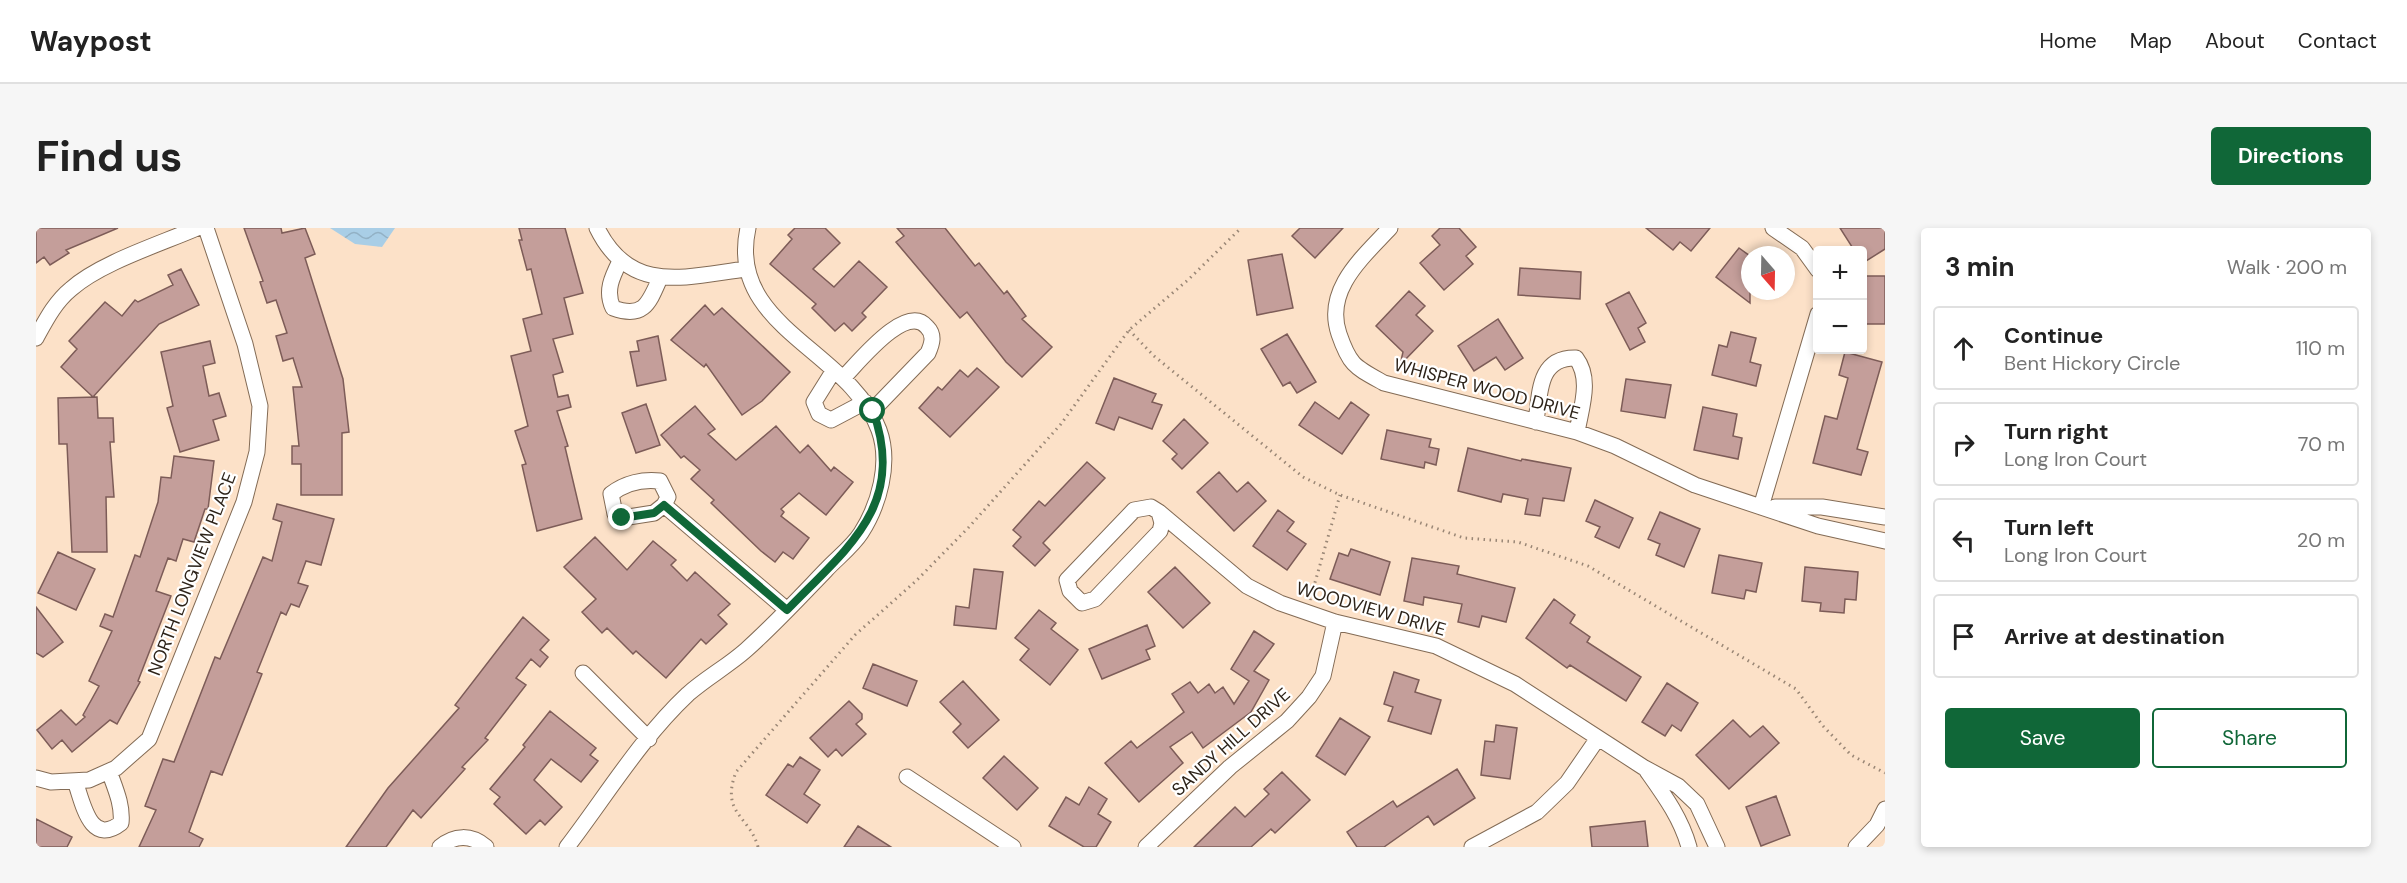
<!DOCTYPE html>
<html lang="en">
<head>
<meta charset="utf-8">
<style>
  body { margin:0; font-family:"DM Sans",sans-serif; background:#f6f6f6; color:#222 }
  .controls { position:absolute; right:18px; top:18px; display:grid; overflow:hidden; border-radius:6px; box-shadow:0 3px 9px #0003 }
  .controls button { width:54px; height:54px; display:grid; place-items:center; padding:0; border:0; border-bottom:2px solid #e0e0e0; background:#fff; color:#222; font:30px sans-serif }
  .compass { position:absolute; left:1705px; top:18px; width:54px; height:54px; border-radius:50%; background:#fff; box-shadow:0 3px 9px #0003; rotate:160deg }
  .stop { position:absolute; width:18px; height:18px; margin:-14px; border:4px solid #106738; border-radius:50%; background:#fff }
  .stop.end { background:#106738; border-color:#fff; box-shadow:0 2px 6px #0008 }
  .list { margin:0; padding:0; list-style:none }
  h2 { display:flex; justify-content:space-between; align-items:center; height:78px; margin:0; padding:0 24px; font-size:26px }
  h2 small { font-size:20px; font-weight:400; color:#767676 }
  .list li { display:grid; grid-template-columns:39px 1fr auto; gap:18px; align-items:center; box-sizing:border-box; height:84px; margin:0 12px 12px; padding:0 12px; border:2px solid #e0e0e0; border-radius:6px }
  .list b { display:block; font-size:22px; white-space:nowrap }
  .list p { margin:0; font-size:20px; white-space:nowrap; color:#767676 }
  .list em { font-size:20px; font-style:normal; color:#767676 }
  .actions { display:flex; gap:12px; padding:18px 24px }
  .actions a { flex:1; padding:14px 0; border:2px solid #106738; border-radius:6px; text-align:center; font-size:21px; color:#106738 }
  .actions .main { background:#106738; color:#fff }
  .icon { flex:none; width:33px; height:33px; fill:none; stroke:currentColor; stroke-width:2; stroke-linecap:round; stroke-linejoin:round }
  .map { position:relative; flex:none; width:1849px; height:619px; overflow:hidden; border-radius:6px }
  header { display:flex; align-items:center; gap:36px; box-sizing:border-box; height:84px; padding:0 30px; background:#fff; border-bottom:2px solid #e0e0e0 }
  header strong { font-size:28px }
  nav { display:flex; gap:33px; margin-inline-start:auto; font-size:21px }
  .intro { display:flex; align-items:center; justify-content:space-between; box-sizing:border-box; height:144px; padding:0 36px }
  h1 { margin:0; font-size:42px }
  .button { padding:15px 27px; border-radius:6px; background:#106738; color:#fff; font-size:21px; font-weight:700 }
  main { display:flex; gap:36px; padding:0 36px }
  aside { flex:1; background:#fff; border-radius:6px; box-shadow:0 3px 9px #0003 }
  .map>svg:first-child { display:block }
  .water { fill:url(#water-waves) }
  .building { fill:#c49e9a; stroke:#7d5c58; stroke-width:1.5 }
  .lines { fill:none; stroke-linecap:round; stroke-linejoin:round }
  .minor-casing { stroke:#836b55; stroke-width:17 }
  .path { stroke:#998675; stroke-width:3; stroke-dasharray:1.5 4.5; stroke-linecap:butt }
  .minor { stroke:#fff; stroke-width:15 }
  .route { stroke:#106738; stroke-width:8 }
  .labels { text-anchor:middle; stroke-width:4.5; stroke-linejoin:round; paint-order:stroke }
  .street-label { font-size:18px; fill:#2d2319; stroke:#fff }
</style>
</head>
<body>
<header>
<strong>Waypost</strong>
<nav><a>Home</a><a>Map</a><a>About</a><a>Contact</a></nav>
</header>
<div class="intro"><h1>Find us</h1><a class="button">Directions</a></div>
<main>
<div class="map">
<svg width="1849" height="619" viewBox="0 0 1849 619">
  <defs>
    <pattern id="water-waves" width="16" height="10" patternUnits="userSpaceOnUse" patternTransform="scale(1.5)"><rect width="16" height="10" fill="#a9cee6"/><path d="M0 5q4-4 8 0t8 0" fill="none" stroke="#92b1c5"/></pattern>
  </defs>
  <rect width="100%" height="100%" fill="#fce1c8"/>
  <path class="water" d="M294 0H359L346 19 319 16Z"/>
  <path class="building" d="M0 0H82L30 22 33 25 14 37 8 29 0 35Z
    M208 0H245L246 5 269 0 279 26 269 30 307 151 313 204 306 205V267H265V236H256V218H263L257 159H266L257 130 247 133 240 108 251 105 240 72 231 75 224 54 227 53Z
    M483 0H529L547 65 528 70 537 106 517 111 527 144 517 147 522 169 532 167 535 179 521 183 532 218 529 219 546 291 501 303 486 237 490 236 479 203 492 198 475 128 495 123 487 91 506 86 495 41 491 42 483 12H486Z
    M759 0H789L804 15 777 41 798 59 823 33 851 59 826 85 830 89 816 103 808 95 799 103 776 80 780 76 734 36 756 11 752 7Z
    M861 0H909L939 38 943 35 968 66 971 63 990 88 986 91 1016 119 986 149 970 134 931 84 924 90 860 14 868 8Z
    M1264 0H1307L1279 30 1256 8Z
    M1404 0H1423L1440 19 1430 28 1437 36 1408 62 1384 35 1404 17 1396 8Z
    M1610 0H1674L1655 23 1644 14 1637 22Z
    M1804 0H1849V21L1827 35V22H1818Z
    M1703 20 1714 28V75L1680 49Z
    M1246 26 1257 80 1221 87 1212 32Z
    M1484 40 1545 44 1544 71 1482 67Z
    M145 41 163 77 123 96 57 169 25 139 41 121 33 113 69 74 86 88 99 72 102 74 137 57 132 47Z
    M1827 48H1849V96H1827Z
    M1373 63 1389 78 1380 87 1397 103 1364 137 1367 124 1340 98Z
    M1593 64 1610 95 1602 100 1609 114 1594 122 1570 76Z
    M669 77 678 87 686 80 754 144 726 173 706 187 670 136 668 139 635 112Z
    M1462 91 1487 130 1469 142 1460 129 1438 143 1422 118Z
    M1695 104 1720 110 1714 134 1725 137 1720 158 1676 147 1683 117 1691 119Z
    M1251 106 1280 154 1261 165 1254 154 1247 158 1225 121Z
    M622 108 630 152 601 158 594 124 603 123 601 113Z
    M174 113 179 135 167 138 173 168 183 165 190 188 177 192 183 212 144 224 131 180 137 178 125 124Z
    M1809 124 1846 134 1821 221 1832 224 1825 247 1777 235 1789 188 1801 191 1812 150 1803 147Z
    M941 140 963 159 914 209 883 180 902 159 906 162 924 142 932 149Z
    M1078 150 1120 166 1116 174 1126 177 1116 201 1083 189 1078 202 1060 195Z
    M1590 151 1635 157 1629 190 1585 183Z
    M61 169 62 190H77L78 214H74L78 269H70L71 324H36L31 216H23L22 170Z
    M1279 174 1303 191 1315 174 1333 187 1306 226 1263 197Z
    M610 176 624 217 600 225 586 185Z
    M659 178 679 201 672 206 700 232 740 198 764 225 772 217 795 243 798 239 817 254 790 287 763 265 745 281 748 284 745 288 773 310 757 331 747 324 739 334 725 323 675 275 678 272 655 251 664 242 648 228 645 230 625 207Z
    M1667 179 1701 186 1697 208 1706 210 1702 231 1658 222Z
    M1148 191 1172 215 1146 241 1136 231 1141 226 1127 213Z
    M1351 202 1395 211 1393 219 1403 221 1400 237 1389 234 1388 240 1345 231Z
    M1432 220 1485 233 1486 231 1535 240 1528 273 1507 270 1504 288 1489 286 1492 271 1467 266 1465 274 1422 263Z
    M138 228 178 233 172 281H169L158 314 147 311 140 333 132 330 120 363 135 368 102 453 104 454 81 496 74 492 36 524 26 512 16 521 1 502 25 482 40 497 49 489 47 487 63 458 53 453 76 403 64 398 69 386 77 389 99 327 104 329 122 274 125 249 135 250Z
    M1051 234 1069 250 1007 315 1014 322 999 338 977 318 985 309 977 302 1003 273 1009 278Z
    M1183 244 1201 264 1212 254 1230 273 1198 303 1161 264Z
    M1559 272 1597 290 1583 320 1559 309 1564 299 1550 293Z
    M241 276 298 291 285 337 270 333 262 355 272 358 263 379 255 376 250 387 245 384 221 444 226 446 186 547 175 543 153 604 167 611 163 619H103L120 582 109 578 127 531 138 534 179 429 184 431 227 329 236 333 246 294 237 291Z
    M1242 282 1258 294 1251 303 1270 316 1251 342 1217 318Z
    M1624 284 1664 301 1648 339 1620 327 1624 316 1612 311Z
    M559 309 591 342 617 313 640 332 635 337 651 353 659 344 694 376 682 387 691 396 670 416 665 411 630 450 600 423 597 426 571 400 566 405 546 384 560 371 528 339Z
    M1315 321 1354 334 1344 367 1294 351 1303 325 1312 328Z
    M22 324 59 341 40 382 2 365Z
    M1683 327 1726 335 1720 364 1710 362 1708 371 1676 365Z
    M1376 330 1423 338 1421 346 1479 360 1470 394 1446 388 1443 399 1422 394 1426 376 1388 369 1387 377 1368 373Z
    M1139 339 1174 375 1147 400 1112 364Z
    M1769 339 1822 344 1820 372 1809 371 1808 385 1784 383 1785 375 1766 373Z
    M938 341 967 344 960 401 918 397 920 378 933 380Z
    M1518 371 1539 387 1534 395 1554 409 1551 414 1605 449 1590 473 1534 437 1531 440 1490 410Z
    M0 379 27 414 7 429 0 425Z
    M1003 382 1020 395 1015 401 1042 422 1014 457 984 432 993 421 979 410Z
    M487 389 513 412 504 422 512 429 504 439 495 431 480 450 490 457 449 510 452 512 426 539 429 541 385 590 377 582 350 619H310L352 560 423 480 419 477Z
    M1111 397 1119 418 1110 422 1114 431 1066 451 1053 421Z
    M1218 403 1238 416 1218 443 1233 452 1215 484 1167 520 1156 504 1134 519 1147 535 1103 574 1069 535 1095 513 1101 520 1148 484 1136 466 1154 454 1162 465 1173 456 1179 465 1187 459 1198 476 1213 453 1195 441Z
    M837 436 881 453 871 478 827 460Z
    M1358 444 1383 452 1379 464 1405 472 1395 506 1352 493 1357 479 1348 476Z
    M927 453 963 492 932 520 917 504 925 496 904 474Z
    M1631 455 1662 475 1645 503 1636 497 1629 508 1606 494Z
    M813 473 826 486V491L820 496 830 506 806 528 800 521 792 529 774 510Z
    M514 483 560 520 554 527 562 533 545 554 515 531 498 552 526 579 509 597 504 592 490 606 458 576 464 569 454 561 489 519 487 517Z
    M1304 490 1334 509 1309 547 1280 528Z
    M1697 492 1714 509 1727 498 1743 515 1693 561 1660 527Z
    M1460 497 1481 500 1474 551 1445 547 1449 513 1458 514Z
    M968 528 1002 560 981 582 947 550Z
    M764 529 784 542 768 566 784 577 771 595 730 567 752 536 757 539Z
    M1421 541 1439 570 1398 597 1392 588 1348 619H1321L1311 604 1357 573 1361 579Z
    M1246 544 1274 572 1239 605 1235 601 1215 619H1158L1199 579 1209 589 1233 566 1228 561Z
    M1053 559 1071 571 1062 586 1075 594 1060 619H1048L1013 598 1030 569 1043 577Z
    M1740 568 1754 607 1725 618 1710 579Z
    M0 591 36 609 31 619H0Z
    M1609 593 1612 619H1556L1554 599Z
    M822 598 855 619H808Z"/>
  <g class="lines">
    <g class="minor-casing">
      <path id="minor" d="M561 0C594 67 648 49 710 41
        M1354 0C1326 30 1288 62 1303 106 1314 138 1319 139 1348 155L1541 204 1579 218 1659 257 1782 298 1849 313
        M1737 0 1766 20 1782 42
        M584 33C576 49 569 63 577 80 608 91 613 75 624 50
        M0 110C10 92 19 74 35 61 64 35 124 16 161 0
        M798 142 778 174 783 186 795 192 829 174
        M807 150C823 134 870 74 891 99 899 107 896 116 892 125L836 183
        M1500 194C1504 165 1502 129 1540 130 1556 151 1545 180 1541 204
        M628 277 618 285 586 290 579 286 575 266C589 255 607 251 624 253L632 269 628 277 751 382
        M1725 279 1782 86
        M1739 279H1786L1849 289
        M1123 284 1126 295 1124 303 1059 371 1046 375 1034 363 1031 352 1098 282 1115 279 1123 284 1211 358 1244 375 1299 394 1400 418 1479 456 1607 539 1642 558 1661 576 1681 619
        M547 445 613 511
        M1611 543C1628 567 1645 590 1653 619
        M871 549 977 619
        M0 550 15 554 53 552 80 540 113 511 208 274 221 224 224 178 209 116 170 0
        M39 553C47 575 54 619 85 595 87 577 79 560 73 543
        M404 619C418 607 435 606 450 619
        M531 619C570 568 605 510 652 466 670 450 692 438 710 422 738 397 764 369 790 342 801 330 816 319 825 305 843 277 855 235 843 202 814 122 690 99 712 0
        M1110 619 1194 539 1251 493 1273 469 1287 448 1299 394
        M1436 619 1501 584 1531 555 1562 510
        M1820 619 1841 597 1849 581"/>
    </g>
    <path class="path" d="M1093 102 1118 128 1267 249 1304 267 1428 310 1482 314 1552 338 1760 461 1787 498 1815 527 1849 545
      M1274 372 1304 267
      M722 619C714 588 684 586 700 544L819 407 880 353 933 299 1025 196 1093 102 1153 51 1205 0"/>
    <use href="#minor" class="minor"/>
  </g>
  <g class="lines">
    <path class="route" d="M586 290 618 285 628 277 751 382C811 320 871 278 837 183"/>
  </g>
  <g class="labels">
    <g class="street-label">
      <text transform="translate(1451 161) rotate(15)" y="6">WHISPER WOOD DRIVE</text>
      <text transform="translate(156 346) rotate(-69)" y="6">NORTH LONGVIEW PLACE</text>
      <text transform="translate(1335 381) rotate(16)" y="6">WOODVIEW DRIVE</text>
      <text transform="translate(1195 514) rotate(-42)" y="6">SANDY HILL DRIVE</text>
    </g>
  </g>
</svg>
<div class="controls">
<button>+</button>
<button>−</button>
</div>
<svg class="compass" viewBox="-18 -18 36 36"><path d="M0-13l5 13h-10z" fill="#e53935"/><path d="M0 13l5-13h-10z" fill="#767676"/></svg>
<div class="stop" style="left:837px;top:183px"></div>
<div class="stop end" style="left:586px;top:290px"></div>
</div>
<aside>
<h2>3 min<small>Walk · 200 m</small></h2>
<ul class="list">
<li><svg class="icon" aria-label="ahead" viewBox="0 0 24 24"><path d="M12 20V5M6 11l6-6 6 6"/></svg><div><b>Continue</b><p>Bent Hickory Circle</p></div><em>110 m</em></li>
<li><svg class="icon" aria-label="right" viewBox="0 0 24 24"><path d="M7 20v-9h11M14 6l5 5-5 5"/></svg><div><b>Turn right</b><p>Long Iron Court</p></div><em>70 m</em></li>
<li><svg class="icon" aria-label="left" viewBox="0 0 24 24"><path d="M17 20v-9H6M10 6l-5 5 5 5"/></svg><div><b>Turn left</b><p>Long Iron Court</p></div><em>20 m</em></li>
<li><svg class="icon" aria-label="arrive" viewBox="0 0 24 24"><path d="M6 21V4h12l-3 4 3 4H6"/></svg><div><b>Arrive at destination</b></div></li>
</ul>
<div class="actions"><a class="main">Save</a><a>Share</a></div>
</aside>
</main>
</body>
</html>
